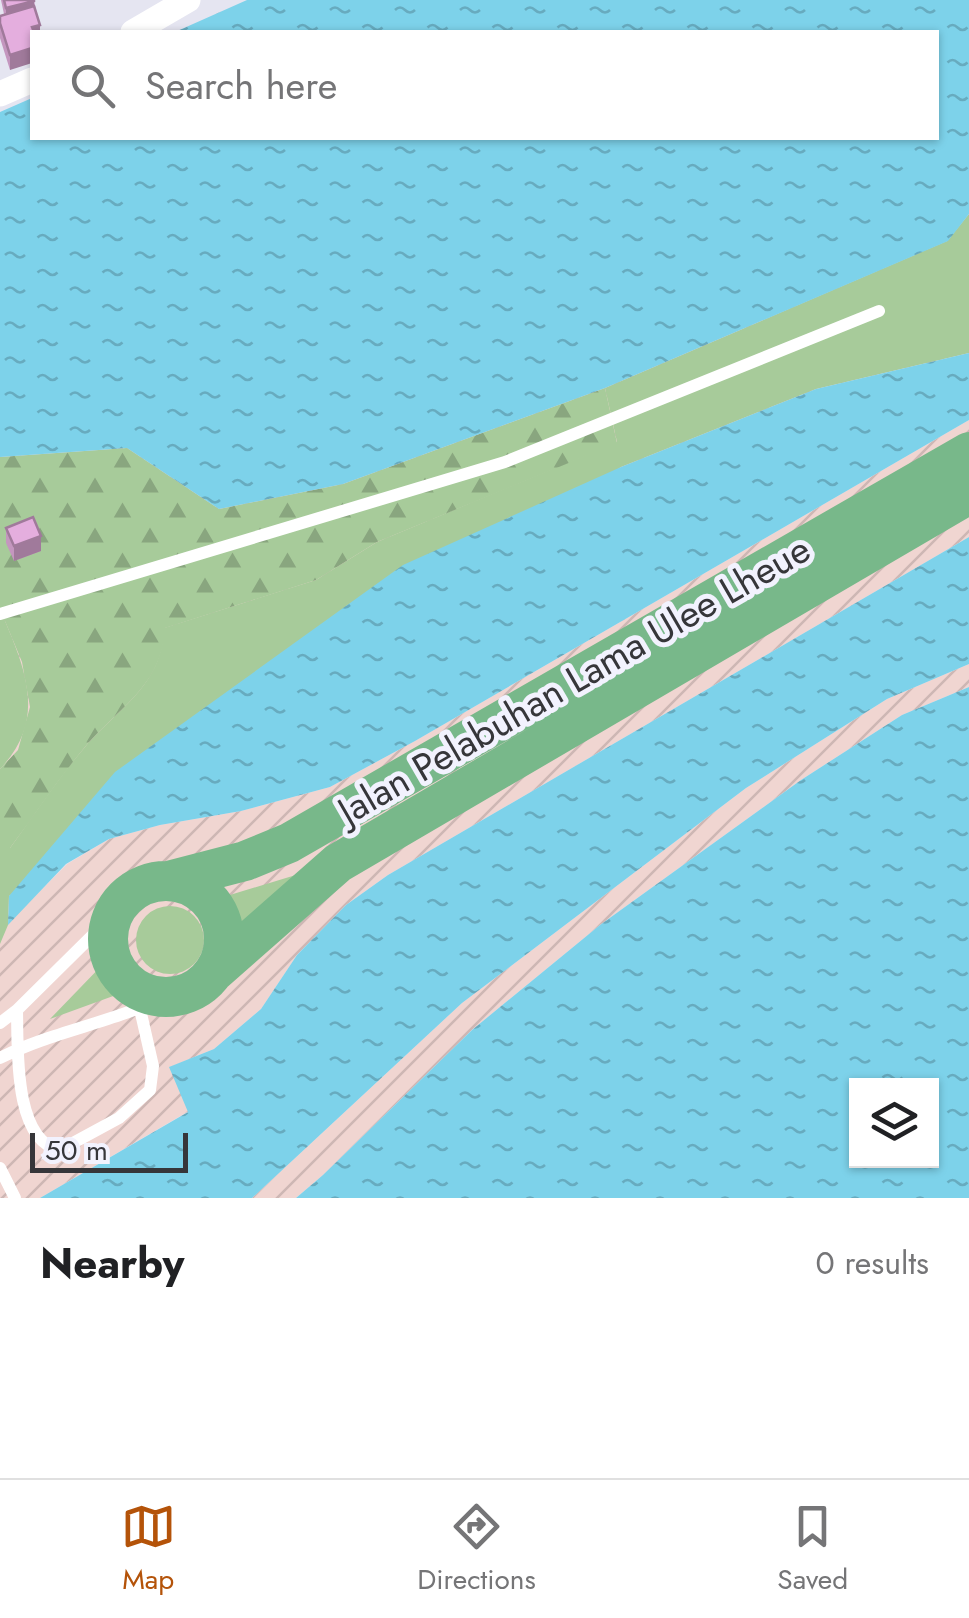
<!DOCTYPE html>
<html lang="en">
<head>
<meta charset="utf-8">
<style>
  body { margin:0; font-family:Jost,sans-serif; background:#f6f6f6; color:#202124 }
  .controls { position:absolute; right:30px; bottom:30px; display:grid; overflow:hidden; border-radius:0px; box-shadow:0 2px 8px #0004 }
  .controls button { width:90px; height:90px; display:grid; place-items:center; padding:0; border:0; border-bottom:2px solid #e0e0e0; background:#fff; color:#202124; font:50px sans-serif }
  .scale { position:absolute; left:30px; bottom:25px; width:158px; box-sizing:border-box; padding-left:10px; border:5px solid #36363a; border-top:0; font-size:28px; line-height:35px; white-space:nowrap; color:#36363a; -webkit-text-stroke:8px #f2f2fe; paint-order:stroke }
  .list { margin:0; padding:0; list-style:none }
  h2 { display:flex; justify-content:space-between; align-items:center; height:130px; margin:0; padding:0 40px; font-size:42px }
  h2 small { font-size:32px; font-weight:400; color:#757577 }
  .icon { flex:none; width:55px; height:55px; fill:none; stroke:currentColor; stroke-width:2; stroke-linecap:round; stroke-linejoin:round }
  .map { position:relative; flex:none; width:969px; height:1198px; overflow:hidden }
  .search { position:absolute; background:#fff; box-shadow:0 2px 8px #0004; left:30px; right:30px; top:30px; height:110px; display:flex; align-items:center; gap:25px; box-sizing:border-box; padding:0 35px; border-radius:0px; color:#757577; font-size:38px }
  .sheet { height:280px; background:#fff }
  nav { display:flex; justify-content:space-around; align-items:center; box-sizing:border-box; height:140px; border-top:2px solid #e0e0e0; background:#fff; font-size:28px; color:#757577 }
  nav a { display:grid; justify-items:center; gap:5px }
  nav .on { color:#b45309 }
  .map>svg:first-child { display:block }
  .industrial { fill:url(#industrial-furrows) }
  .green { fill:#a7cb9a }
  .forest { fill:url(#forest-firs) }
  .water { fill:url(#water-ripples); fill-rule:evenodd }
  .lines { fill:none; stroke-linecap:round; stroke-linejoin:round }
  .service { stroke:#fff; stroke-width:12 }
  .minor { stroke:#fff; stroke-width:25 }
  .trunk { stroke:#78b88a; stroke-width:40 }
  .wall { fill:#c496bf }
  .shaded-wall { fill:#a07a9b }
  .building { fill:#e4aede; stroke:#a07a9b; stroke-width:2.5 }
  .labels { text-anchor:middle; stroke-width:10; stroke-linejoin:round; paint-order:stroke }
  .street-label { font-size:38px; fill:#36363a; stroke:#f2f2fe }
</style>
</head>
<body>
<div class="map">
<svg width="969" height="1198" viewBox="0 0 969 1198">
  <defs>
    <pattern id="industrial-furrows" width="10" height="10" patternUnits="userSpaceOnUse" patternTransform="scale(2.5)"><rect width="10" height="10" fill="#f0d5d1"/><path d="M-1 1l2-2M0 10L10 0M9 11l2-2" fill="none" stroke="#ceb7b4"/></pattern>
    <pattern id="forest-firs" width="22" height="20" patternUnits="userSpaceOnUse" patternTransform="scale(2.5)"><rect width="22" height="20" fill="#a7cb9a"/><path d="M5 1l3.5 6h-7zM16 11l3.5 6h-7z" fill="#89a67f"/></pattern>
    <pattern id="water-ripples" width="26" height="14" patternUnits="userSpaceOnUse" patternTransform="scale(2.5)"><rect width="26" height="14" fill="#7dd2ea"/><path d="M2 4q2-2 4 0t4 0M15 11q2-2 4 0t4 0" fill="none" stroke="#67abbf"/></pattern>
  </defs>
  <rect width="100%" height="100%" fill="#e5e5f1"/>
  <path class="industrial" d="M969 214V353L816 389 115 772 8 923 67 864 109 839 160 825 241 811 330 787 415 741 969 420V537L388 875 346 905 297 955 261 1009 214 1049 170 1067 189 1111 40 1198H0V457L127 448 947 241Z
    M969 664V687L902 715 801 780 600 925 472 1030 323 1175 296 1198H252L462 1003 746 788 887 699Z"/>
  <path class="green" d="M969 214V353L816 389 621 467 9 896 8 925 0 944V848H10C35 814 58 778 85 747 119 707 162 686 164 628L316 580 377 542 617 442 605 388 947 241Z
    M0 609C24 666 49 718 0 769Z
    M299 874 239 930 220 898Z
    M136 940a34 34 0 1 1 68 0a34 34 0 1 1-68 0Z
    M107 960 127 991 50 1019Z"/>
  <path class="forest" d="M605 388 617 443 377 542 316 580 165 628C162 686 119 707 85 747 58 779 35 815 10 848H0V769L18 750 30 707 22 662 0 609V457L127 448 219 509 343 484Z"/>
  <path class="water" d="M247 0H969V214L948 241 605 388 343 484 219 509 127 448 0 457V112L32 98V138H936V32H175Z
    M969 353V420L415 741 330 787 241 811 160 825 109 839 66 864 8 925 9 896 115 772 403 565 621 467 816 389Z
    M969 537V664L887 699 746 788 462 1003 252 1198H40L188 1112 169 1067 214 1049 261 1009 297 955 346 905 388 875Z
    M969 687V1198H296L323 1175 472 1030 600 925 801 780 902 715ZM856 1086H932V1160H856Z"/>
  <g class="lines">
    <path class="service" d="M0 614 505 462 879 311
      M17 1010C18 1047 13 1141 60 1150L119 1118 150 1090 153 1066 140 1009
      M0 1023 17 1010 112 916
      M0 1058C53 1031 112 1023 164 997
      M0 1168 15 1198"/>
    <path class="minor" d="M133 32 188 0
      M0 94 32 80"/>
    <path class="trunk" d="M168 881 245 861 289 843 969 452
      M108 939a58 58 0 1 1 116 0a58 58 0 1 1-116 0Z
      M213 973 338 863 969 494"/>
  </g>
  <path class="wall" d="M1 0H34L40 32 10 70 0 38V16L4 14Z
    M6 528 41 551 14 561 6 543Z"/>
  <path class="shaded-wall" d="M34 1V16L6 23V8Z
    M40 25V32H32V27Z
    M32 48V63L10 70V55Z
    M41 536V551L14 561V546Z"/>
  <path class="building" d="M4 0H34V1L6 8Z
    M34 6 40 25 32 27 34 32H32V48L10 55 0 23V16Z
    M33 517 41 536 14 546 6 528Z"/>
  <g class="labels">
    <g class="street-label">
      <text transform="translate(574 680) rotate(-30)" y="13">Jalan Pelabuhan Lama Ulee Lheue</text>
    </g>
  </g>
</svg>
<div class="controls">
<button><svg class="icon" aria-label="layers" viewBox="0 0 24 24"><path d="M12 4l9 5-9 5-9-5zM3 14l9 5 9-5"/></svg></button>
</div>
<div class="scale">50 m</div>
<div class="search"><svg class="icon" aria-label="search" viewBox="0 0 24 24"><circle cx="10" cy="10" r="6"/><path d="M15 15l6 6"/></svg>Search here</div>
</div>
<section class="sheet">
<h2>Nearby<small>0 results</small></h2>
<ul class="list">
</ul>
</section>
<nav>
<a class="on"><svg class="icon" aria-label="map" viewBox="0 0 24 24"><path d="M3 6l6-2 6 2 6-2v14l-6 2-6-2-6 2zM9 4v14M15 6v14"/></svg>Map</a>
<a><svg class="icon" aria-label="directions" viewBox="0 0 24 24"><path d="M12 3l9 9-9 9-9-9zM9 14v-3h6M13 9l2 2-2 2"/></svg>Directions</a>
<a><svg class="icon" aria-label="saved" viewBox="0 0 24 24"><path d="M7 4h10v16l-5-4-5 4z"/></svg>Saved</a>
</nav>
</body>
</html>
